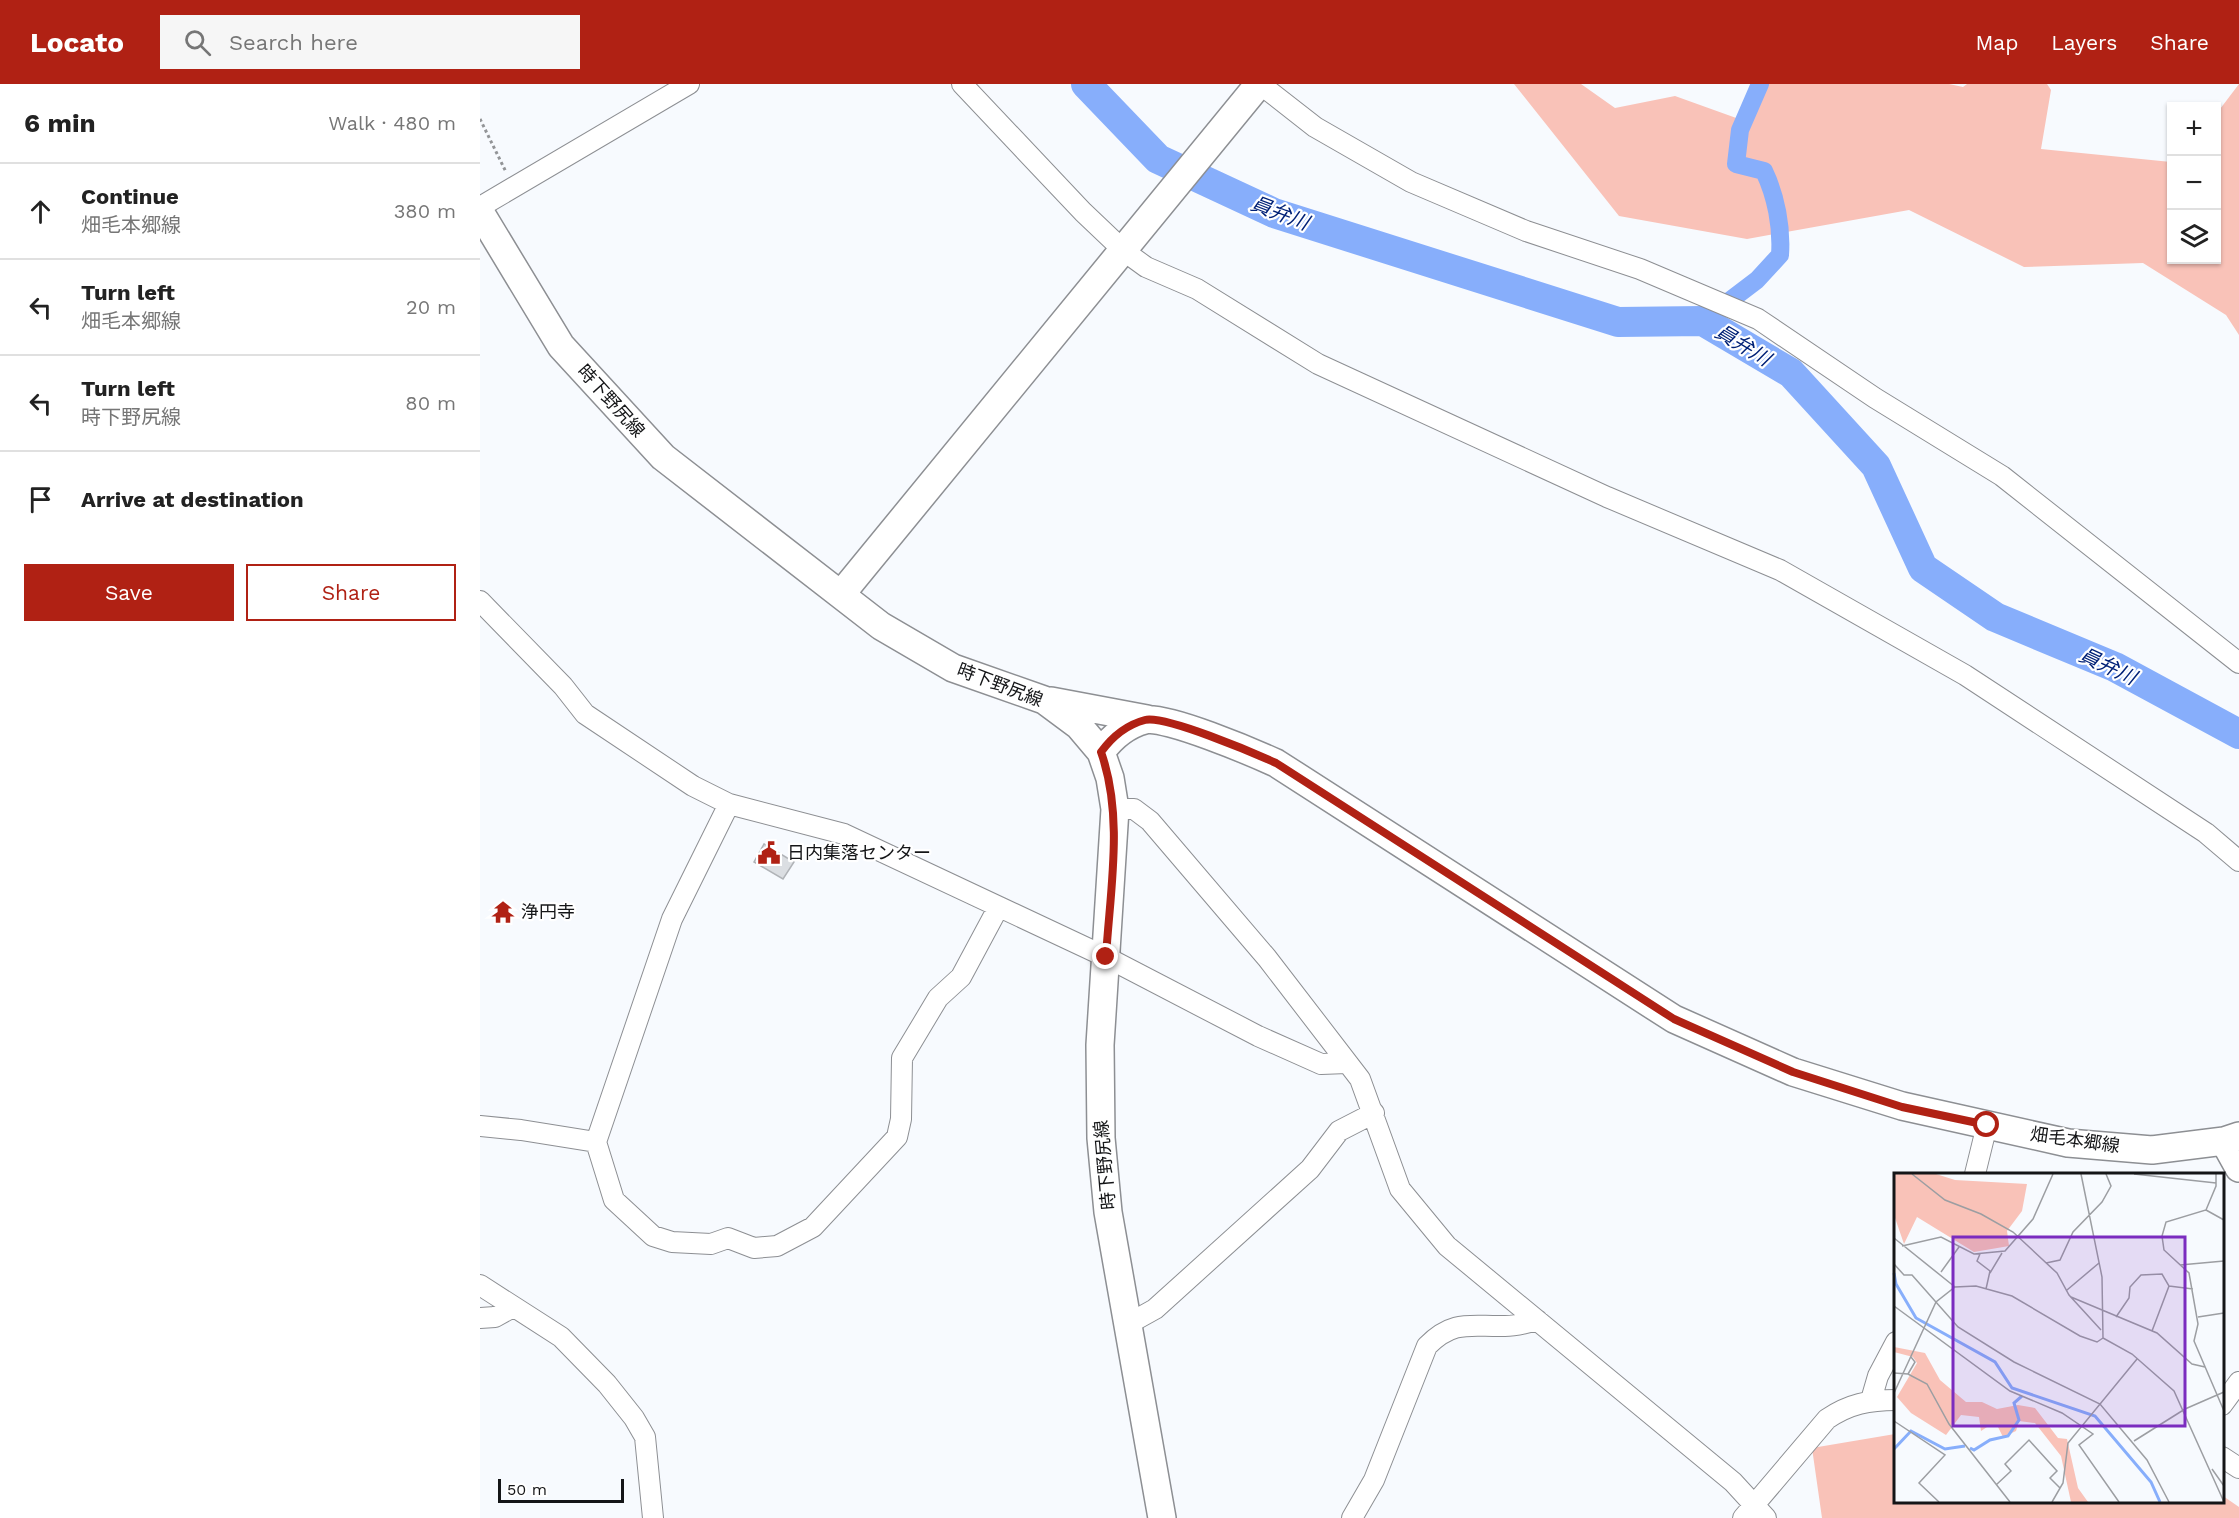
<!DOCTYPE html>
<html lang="en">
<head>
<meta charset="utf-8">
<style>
  body { margin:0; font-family:"Work Sans","Noto Sans JP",sans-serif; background:#f6f6f6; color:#222 }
  .controls { position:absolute; right:18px; top:18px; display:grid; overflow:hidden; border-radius:0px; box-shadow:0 2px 4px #0004 }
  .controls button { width:54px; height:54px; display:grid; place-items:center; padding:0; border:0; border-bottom:2px solid #e0e0e0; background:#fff; color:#222; font:30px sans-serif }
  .scale { position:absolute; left:18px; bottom:15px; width:126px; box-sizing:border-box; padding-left:6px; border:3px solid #141517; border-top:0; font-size:16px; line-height:21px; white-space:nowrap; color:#141517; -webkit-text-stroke:4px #fff; paint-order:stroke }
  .stop { position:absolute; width:18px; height:18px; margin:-14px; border:4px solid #b02114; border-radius:50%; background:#fff }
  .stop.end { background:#b02114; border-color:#fff; box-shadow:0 2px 6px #0008 }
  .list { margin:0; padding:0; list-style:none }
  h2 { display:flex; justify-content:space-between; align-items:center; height:78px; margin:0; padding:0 24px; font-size:26px }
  h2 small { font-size:20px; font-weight:400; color:#767676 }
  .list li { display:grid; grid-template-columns:39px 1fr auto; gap:18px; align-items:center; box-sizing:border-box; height:96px; padding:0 24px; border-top:2px solid #e0e0e0 }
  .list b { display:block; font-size:22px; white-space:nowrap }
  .list p { margin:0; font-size:20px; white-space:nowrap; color:#767676 }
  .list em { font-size:20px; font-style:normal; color:#767676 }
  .actions { display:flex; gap:12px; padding:18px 24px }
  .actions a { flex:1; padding:14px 0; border:2px solid #b02114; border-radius:0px; text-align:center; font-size:21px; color:#b02114 }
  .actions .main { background:#b02114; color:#fff }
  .icon { flex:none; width:33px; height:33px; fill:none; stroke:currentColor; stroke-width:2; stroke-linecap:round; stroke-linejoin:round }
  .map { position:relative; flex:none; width:1759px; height:1434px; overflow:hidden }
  header { display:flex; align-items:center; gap:36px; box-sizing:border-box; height:84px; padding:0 30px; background:#b02114; color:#fff }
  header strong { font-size:28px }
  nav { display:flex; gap:33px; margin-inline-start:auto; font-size:21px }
  .search { width:420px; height:54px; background:#f6f6f6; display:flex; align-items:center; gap:15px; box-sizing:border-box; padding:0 21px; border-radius:0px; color:#767676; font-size:22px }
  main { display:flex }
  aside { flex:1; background:#fff }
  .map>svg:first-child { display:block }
  .green { fill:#f9c2b8 }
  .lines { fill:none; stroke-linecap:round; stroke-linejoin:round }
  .canal { stroke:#87aefb; stroke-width:18 }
  .river { stroke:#87aefb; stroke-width:30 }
  .building { fill:#dbdee2; stroke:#b0b3b7; stroke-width:1.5 }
  .street-casing { stroke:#8d8f93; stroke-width:22 }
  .secondary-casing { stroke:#8d8f93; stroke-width:30 }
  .path { stroke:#929497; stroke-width:3; stroke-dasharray:3 3; stroke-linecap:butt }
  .street { stroke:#fff; stroke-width:20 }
  .secondary { stroke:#fff; stroke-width:27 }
  .route { stroke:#b02114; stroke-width:8 }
  .labels { text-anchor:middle; stroke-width:4.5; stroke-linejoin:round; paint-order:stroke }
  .street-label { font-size:18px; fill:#141517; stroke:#fff }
  .poi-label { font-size:18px; fill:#141517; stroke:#fff; text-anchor:start }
  .water-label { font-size:20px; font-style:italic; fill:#002177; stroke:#fff }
  .inset-river { fill:none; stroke:#87aefb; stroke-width:3 }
  .inset-road { fill:none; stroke:#9c9ea2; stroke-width:1.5 }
  .view { fill:#7b2cbf; fill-opacity:0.15; stroke:#7b2cbf; stroke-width:3 }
  .inset-edge { fill:none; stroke:#141517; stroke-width:3 }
</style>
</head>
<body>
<header>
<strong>Locato</strong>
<div class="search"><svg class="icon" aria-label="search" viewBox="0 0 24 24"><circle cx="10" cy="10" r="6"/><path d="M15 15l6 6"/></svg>Search here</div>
<nav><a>Map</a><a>Layers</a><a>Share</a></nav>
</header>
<main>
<aside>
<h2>6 min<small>Walk · 480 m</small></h2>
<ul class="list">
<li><svg class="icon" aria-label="ahead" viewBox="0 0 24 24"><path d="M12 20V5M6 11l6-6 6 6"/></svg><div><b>Continue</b><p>畑毛本郷線</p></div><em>380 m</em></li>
<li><svg class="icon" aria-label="left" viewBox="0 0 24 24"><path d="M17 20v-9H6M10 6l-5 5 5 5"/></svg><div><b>Turn left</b><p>畑毛本郷線</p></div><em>20 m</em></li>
<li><svg class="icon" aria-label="left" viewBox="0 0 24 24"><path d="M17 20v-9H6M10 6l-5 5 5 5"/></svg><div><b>Turn left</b><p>時下野尻線</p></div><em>80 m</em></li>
<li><svg class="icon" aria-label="arrive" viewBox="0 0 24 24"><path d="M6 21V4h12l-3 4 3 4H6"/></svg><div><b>Arrive at destination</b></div></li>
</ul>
<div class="actions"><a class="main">Save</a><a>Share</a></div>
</aside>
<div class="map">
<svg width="1759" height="1434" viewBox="0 0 1759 1434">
  <rect width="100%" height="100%" fill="#f7fafe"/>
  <path class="green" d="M1034 0H1101L1135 24 1195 12 1259 35 1272 0H1469L1483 3 1487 0H1567L1571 6 1561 65 1691 78 1692 176H1736L1737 29 1759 0V251L1746 231 1663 179 1544 183 1429 126 1267 155 1139 132Z
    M1415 1350 1416 1418H1742L1743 1412 1759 1423V1434H1342L1332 1364Z"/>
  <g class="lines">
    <path class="canal" d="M1223 237 1277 196 1300 171C1302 143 1296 112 1284 87L1256 80 1260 46 1280 0"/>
    <path class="river" d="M606 0 678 75 794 129 1138 238 1223 237 1311 289 1396 382 1443 484 1515 533 1635 583 1759 650"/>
  </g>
  <path class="building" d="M284 760 314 778 303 795 274 778Z"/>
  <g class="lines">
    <g class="street-casing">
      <path id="street" d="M482 0 603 128 644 167 666 183 717 205 838 280 1127 413 1300 486 1485 591 1726 749 1759 777
        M780 0 835 43 931 98 1046 147 1160 185 1278 235 1395 314 1522 392 1759 579
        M0 123 209 0
        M0 517 83 602 105 630 213 702 249 720 364 750 626 873 778 952 841 980 867 979
        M249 720 192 835 116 1058 134 1116 173 1152 192 1158 231 1160 248 1154 274 1164 297 1162 333 1143 417 1053 421 1035 422 974 458 914 481 893 518 824
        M635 725H654L670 737 787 874 880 995 920 1105 967 1162 1253 1398 1286 1434
        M0 1042 41 1046 116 1058
        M1495 1090 1507 1041
        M0 1201 81 1253 127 1300 154 1334 165 1353 173 1434
        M0 1234 15 1233 33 1223
        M648 1240 675 1225 830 1085 859 1047 894 1029
        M1391 1316 1398 1292 1416 1258
        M1742 1321 1759 1298
        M1742 1373 1759 1384
        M872 1434 894 1396 947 1262C974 1235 991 1243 1025 1242 1036 1242 1047 1239 1057 1236
        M1263 1434 1347 1335C1369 1320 1389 1316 1416 1316"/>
    </g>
    <g class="secondary-casing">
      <path id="secondary" d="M0 128 81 262 183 373 401 542 473 584 564 616 599 642 621 668 630 694 635 725 620 961 621 1054 628 1128 682 1434
        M362 509 779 0
        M571 617 667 635
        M621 668C632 653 646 641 665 636 685 631 774 669 796 679L1194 935 1313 988 1422 1022 1588 1059 1672 1066 1744 1057 1759 1052
        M1744 1057 1759 1084"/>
    </g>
    <path class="path" d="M0 35 26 88"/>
    <use href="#street" class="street"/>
    <use href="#secondary" class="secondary"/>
  </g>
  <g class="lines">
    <path class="route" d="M626 873C630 806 644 733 621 668 632 653 646 641 665 636 685 631 774 669 796 679L1194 935 1313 988 1422 1023 1507 1041"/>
  </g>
  <defs>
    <g id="civic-bare" transform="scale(1.8)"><path d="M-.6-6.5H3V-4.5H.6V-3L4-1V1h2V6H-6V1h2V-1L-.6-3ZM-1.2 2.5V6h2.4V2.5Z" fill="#b02114" stroke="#fff" stroke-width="2.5" paint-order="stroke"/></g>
    <g id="temple-bare" transform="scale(1.8)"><path d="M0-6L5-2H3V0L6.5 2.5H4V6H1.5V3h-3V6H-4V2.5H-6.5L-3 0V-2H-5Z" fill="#b02114" stroke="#fff" stroke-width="2.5" paint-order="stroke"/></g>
  </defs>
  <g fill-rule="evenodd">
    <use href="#civic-bare" x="289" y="769"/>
    <use href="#temple-bare" x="23" y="828"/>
  </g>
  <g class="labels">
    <g class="street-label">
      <text transform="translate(131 317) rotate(48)" y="6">時下野尻線</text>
      <text transform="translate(520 601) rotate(21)" y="6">時下野尻線</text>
      <text transform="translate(1595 1056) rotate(8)" y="6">畑毛本郷線</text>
      <text transform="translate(625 1081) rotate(-95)" y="6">時下野尻線</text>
    </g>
    <g class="poi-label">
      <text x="307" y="775">日内集落センター</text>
      <text x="41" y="834">浄円寺</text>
    </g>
    <g class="water-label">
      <text transform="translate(800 129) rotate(21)" y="7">員弁川</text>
      <text transform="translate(1263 261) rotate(31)" y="7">員弁川</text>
      <text transform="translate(1628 582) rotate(25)" y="7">員弁川</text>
    </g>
  </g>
  <g transform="translate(1414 1089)">
    <rect width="330" height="330" fill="#f7fafe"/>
    <path d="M0 1H42L61 7 133 11 128 38 113 58 115 73 80 79 23 44 10 71 0 42ZM0 174 31 180 46 207 72 229H88L103 236 124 232 141 235 164 265 173 266 184 315 194 329H177L167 283 141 250 125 248 122 258 109 264 104 254 96 252 87 258 85 244 67 242 52 262 17 240 3 224 23 190 19 184 0 179Z" fill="#f9c2b8"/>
    <path class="inset-river" d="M0 100 2 111 22 145 101 189 118 215 201 243 257 309 266 329M76 275 80 277 96 267 114 263 125 247 120 230 128 223M0 276 17 258 51 276 71 273"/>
    <path class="inset-road" d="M18 1 51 27 87 41 119 59 163 100 175 122 207 157M187 1 208 104 209 165 238 181 280 218 330 329M240 1 322 10M322 1V13L312 37 272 49 268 63 270 77 295 100 304 151 300 168 330 238M312 37 330 47M0 65 61 114M8 73 47 64 80 81 111 78 139 46 159 1M86 81 83 88 96 98 92 116M152 90 166 87 179 59 208 29 217 13 212 1M0 91 10 102H18L64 154 120 189 206 231 253 287 275 329M286 92 330 88M47 99 65 74M96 100 108 80M275 113 299 116M173 117 205 90M177 124 263 160 298 191 311 194M0 133 116 218 168 240 199 261 185 272 225 329M222 144 235 125 236 114 247 102 268 101 275 113 258 158M304 144 330 140M0 200 14 201 33 211 55 251 116 329M14 201 21 189 17 184M0 220 42 129 61 114 82 113 118 123 186 163 203 169 209 165M291 236 330 219M0 248 51 282 25 310 45 329M240 268 291 236M318 296 330 313M102 312 117 298 111 291 135 267 163 298 156 305 166 315M158 329 169 310 174 270 243 186"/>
    <path class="view" d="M59 64H291V253H59Z"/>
    <rect width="330" height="330" class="inset-edge"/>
  </g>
</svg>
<div class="controls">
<button>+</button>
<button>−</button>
<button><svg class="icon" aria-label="layers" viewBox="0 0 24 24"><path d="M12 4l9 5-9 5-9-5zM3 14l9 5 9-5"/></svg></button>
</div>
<div class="scale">50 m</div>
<div class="stop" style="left:1507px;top:1041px"></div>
<div class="stop end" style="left:626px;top:873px"></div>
</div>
</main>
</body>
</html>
